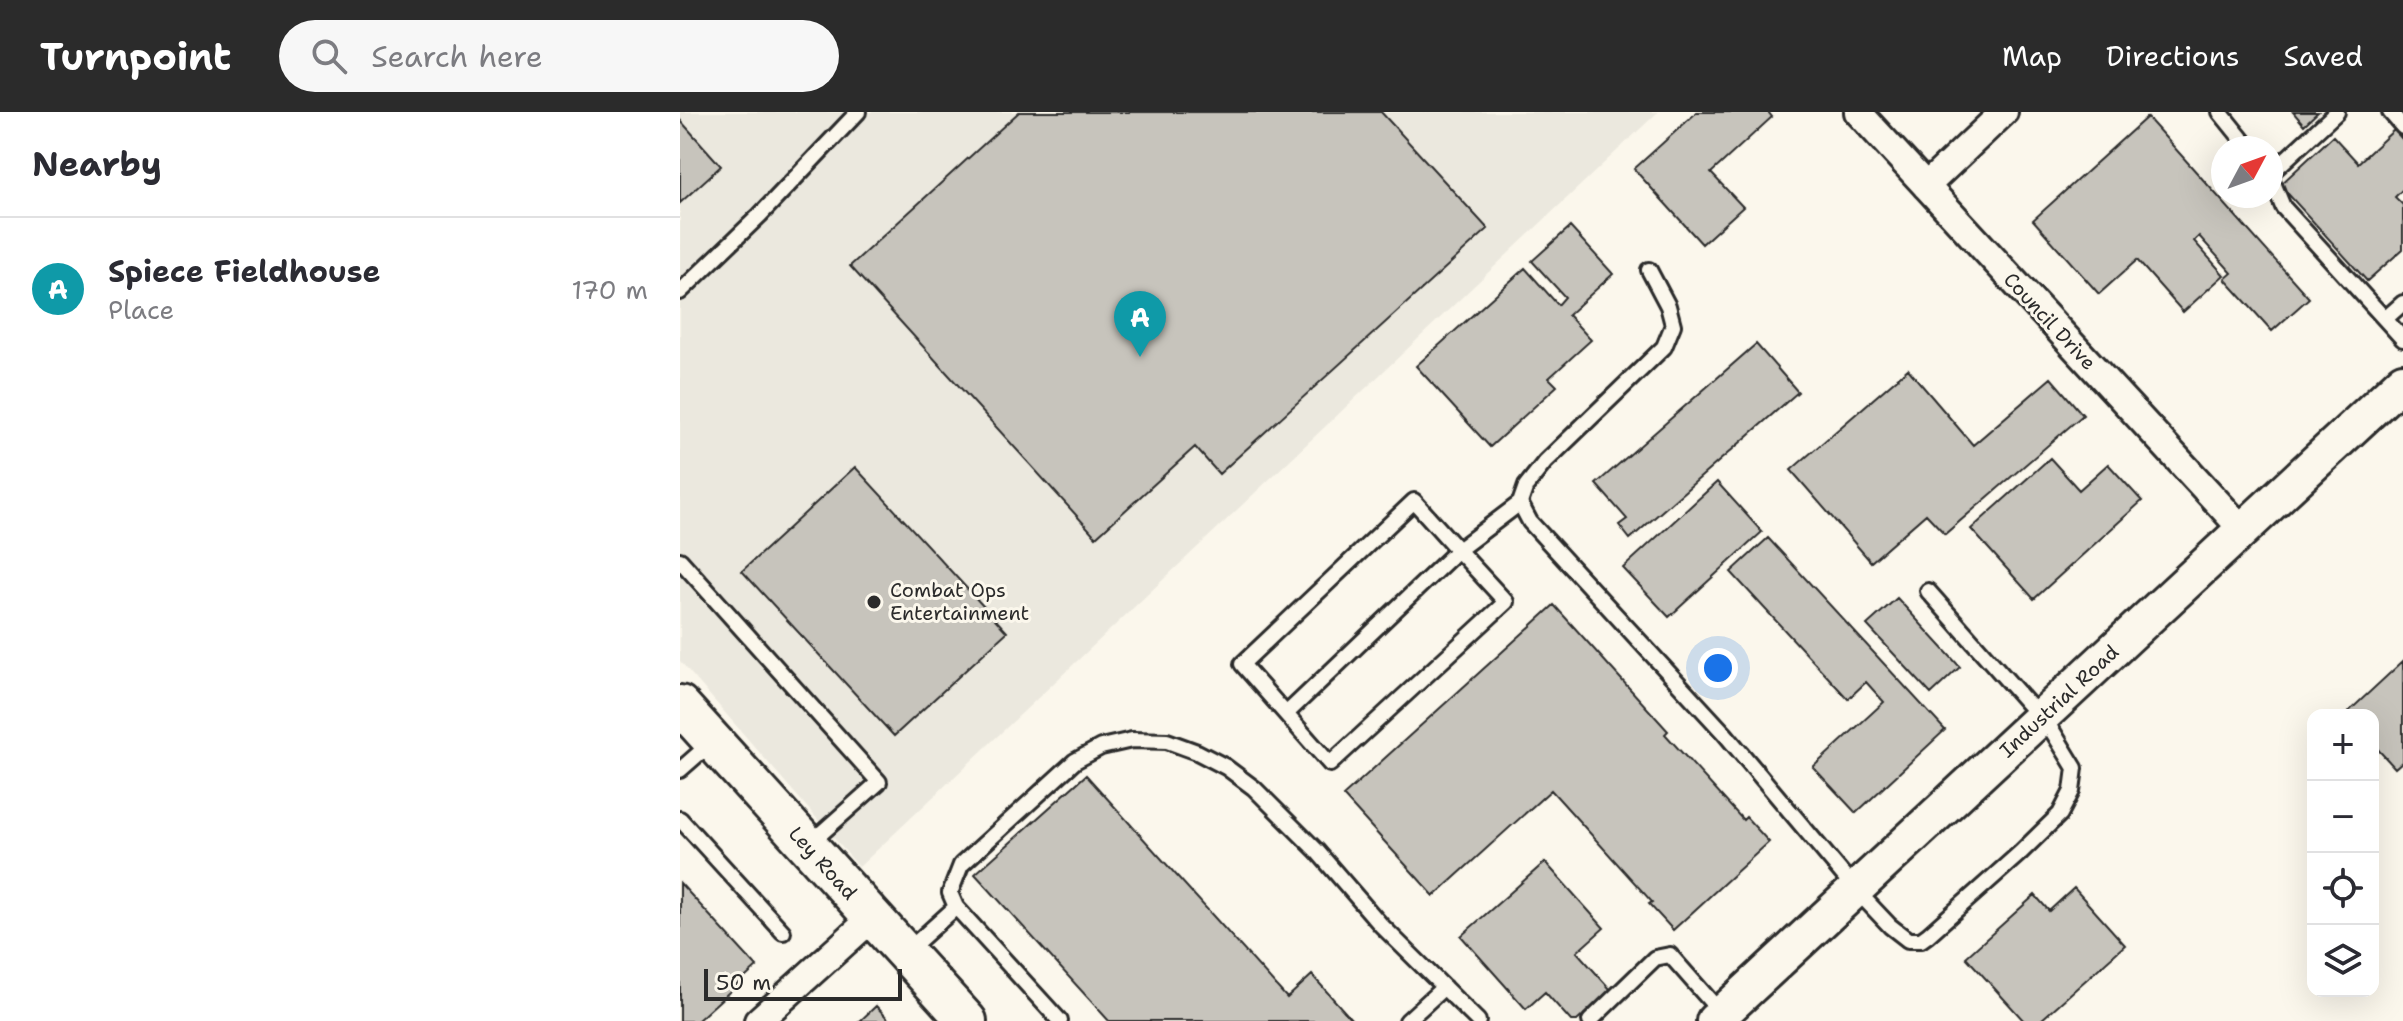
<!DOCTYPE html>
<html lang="en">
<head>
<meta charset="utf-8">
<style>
  body { margin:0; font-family:"Shantell Sans",sans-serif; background:#f7f7f7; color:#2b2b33 }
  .controls { position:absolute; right:24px; bottom:24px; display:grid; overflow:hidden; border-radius:16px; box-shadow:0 8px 32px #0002 }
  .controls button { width:72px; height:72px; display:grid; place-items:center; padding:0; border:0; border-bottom:2px solid #e1e1e2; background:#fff; color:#2b2b33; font:40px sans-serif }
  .compass { position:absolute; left:1531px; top:24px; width:72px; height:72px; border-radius:50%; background:#fff; box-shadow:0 8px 32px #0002; rotate:49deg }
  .scale { position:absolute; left:24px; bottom:20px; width:198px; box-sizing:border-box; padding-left:8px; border:4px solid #2b2b2b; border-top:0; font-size:22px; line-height:28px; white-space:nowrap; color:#2b2b2b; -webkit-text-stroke:6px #fbf7ec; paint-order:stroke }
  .you { position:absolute; left:1038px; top:556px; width:28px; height:28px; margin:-20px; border:6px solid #fff; border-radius:50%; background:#1a73e8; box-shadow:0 0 0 12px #1a73e833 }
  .badge { display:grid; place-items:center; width:52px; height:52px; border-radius:50%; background:#2b2b2b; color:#fff; font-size:26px; font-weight:700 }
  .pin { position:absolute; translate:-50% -66px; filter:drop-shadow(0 2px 4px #0008) }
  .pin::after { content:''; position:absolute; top:42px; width:28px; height:24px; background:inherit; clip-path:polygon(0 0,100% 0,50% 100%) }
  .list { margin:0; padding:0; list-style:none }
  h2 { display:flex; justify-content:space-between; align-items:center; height:104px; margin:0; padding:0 32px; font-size:34px }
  h2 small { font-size:26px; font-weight:400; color:#7c7c81 }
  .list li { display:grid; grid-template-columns:52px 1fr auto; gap:24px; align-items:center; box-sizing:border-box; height:144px; padding:0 32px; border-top:2px solid #e1e1e2 }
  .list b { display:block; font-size:30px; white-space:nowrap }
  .list p { margin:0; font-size:26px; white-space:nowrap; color:#7c7c81 }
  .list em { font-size:26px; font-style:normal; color:#7c7c81 }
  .icon { flex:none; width:44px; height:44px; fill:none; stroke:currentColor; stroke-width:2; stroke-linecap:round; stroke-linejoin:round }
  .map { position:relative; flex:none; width:1723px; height:909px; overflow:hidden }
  header { display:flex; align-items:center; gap:48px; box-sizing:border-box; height:112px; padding:0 40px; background:#2b2b2b; color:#fff }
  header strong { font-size:38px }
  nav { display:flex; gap:44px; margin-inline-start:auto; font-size:28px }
  .search { width:560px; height:72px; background:#f7f7f7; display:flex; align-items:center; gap:20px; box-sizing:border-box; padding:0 28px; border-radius:44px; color:#7c7c81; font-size:30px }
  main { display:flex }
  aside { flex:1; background:#fff }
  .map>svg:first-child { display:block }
  .built { fill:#ebe8de }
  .building { fill:#c7c4bc; stroke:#2b2b2b; stroke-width:2 }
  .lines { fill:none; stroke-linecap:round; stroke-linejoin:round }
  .service-casing { stroke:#2b2b2b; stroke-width:20 }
  .minor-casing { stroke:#2b2b2b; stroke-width:32 }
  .tertiary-casing { stroke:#2b2b2b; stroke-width:40 }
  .secondary-casing { stroke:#2b2b2b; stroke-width:44 }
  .service { stroke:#fbf7ec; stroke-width:14 }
  .minor { stroke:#fbf7ec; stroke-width:26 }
  .tertiary { stroke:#fbf7ec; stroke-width:34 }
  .secondary { stroke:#fbf7ec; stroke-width:38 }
  .poi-dot { fill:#2b2b2b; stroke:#fbf7ec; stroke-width:3 }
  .labels { text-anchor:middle; stroke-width:6; stroke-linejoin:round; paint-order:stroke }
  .street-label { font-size:20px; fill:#2b2b2b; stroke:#fbf7ec }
  .poi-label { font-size:20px; fill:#2b2b2b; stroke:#fbf7ec; text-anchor:start }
</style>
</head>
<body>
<header>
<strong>Turnpoint</strong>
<div class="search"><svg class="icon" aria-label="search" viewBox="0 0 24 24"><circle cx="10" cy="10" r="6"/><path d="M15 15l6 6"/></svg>Search here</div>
<nav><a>Map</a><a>Directions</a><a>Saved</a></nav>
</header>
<main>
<aside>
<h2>Nearby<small></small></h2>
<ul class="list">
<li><span class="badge" style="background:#0f9aa8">A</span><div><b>Spiece Fieldhouse</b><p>Place</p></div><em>170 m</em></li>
</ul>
</aside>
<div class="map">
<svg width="1723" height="909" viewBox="0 0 1723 909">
  <rect width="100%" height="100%" fill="#fbf7ec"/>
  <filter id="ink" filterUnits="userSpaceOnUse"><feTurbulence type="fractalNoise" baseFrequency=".0125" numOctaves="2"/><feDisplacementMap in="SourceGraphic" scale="16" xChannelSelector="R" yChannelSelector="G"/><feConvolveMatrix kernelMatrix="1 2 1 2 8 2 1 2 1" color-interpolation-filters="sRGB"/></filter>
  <g filter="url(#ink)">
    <path class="built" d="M0 0H978L179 755 0 549Z"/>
    <path class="building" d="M339 0H701L808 117 539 362 515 335 416 425 170 154Z
      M1017 0H1088L1092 5 1031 61 1063 95 1022 132 954 57Z
      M1613 0H1638L1624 13Z
      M1467 5 1629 186 1592 219 1545 167 1552 161 1519 124 1514 129 1544 163 1503 200 1457 148 1419 182 1353 108Z
      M0 8 41 54 0 91Z
      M1714 18 1723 28V77L1715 85 1723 93V137L1687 169 1600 73 1653 24 1678 51Z
      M890 115 933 162 888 203 911 228 869 266 877 274 810 335 736 254 845 156 878 193 885 185 852 149Z
      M1076 232 1118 280 950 427 939 413 947 407 916 372Z
      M1228 257 1293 333 1371 266 1403 303 1265 422 1246 402 1191 450 1111 358Z
      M1370 346 1399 378 1428 352 1462 389 1354 487 1291 417Z
      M175 355 327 520 214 624 62 459Z
      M1037 370 1082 420 989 505 943 456Z
      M1088 426 1265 618 1176 701 1133 655 1204 590 1186 570 1168 587 1051 460Z
      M1217 486 1280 555 1251 582 1187 513Z
      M874 493 988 619 985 622 1063 708 1066 705 1089 730 993 818 969 792 972 790 871 678 754 784 663 684Z
      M1723 549V649L1715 656 1693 632V603L1666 602Z
      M406 663 607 886 632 863 673 909H429L295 762Z
      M865 750 924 816 897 840 931 878 897 909H891L865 880 846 897 781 824Z
      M0 771 77 855 17 909H0Z
      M1394 776 1445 833 1360 909H1344L1286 845 1355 783 1369 799Z
      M196 894 210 909H180Z"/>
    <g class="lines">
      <g class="service-casing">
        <path id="service" d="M1540 0 1569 36
          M1710 0 1723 15
          M1591 61 1657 0
          M1591 66 1603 95 1723 227
          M969 158 988 194 993 213 984 235 865 350 846 374 840 391 850 410 1045 622 1176 778 1210 814 1228 828H1241L1248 823 1340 741 1380 702 1392 679 1395 656 1373 620 1248 479
          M0 180 80 103 178 0
          M1705 207 1723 191
          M0 448 199 670 128 733
          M606 602 778 438 826 490 650 652 562 552 734 389 778 438 840 391
          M0 658 32 630
          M0 707 103 820
          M276 795 380 909
          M225 841 276 795 270 781 281 753 395 649 421 635 452 628 487 629 517 640 546 655 574 676 637 739 701 813 798 909
          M727 909 764 875
          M910 909 975 846 990 843 1041 901"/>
      </g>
      <g class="minor-casing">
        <path id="minor" d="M1178 0 1563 418
          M1246 74 1324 0
          M78 909 193 805"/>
      </g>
      <g class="tertiary-casing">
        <path id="tertiary" d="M1034 909 1723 269"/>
      </g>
      <g class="secondary-casing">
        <path id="secondary" d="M0 593 287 909"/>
      </g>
      <use href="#service" class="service"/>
      <use href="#minor" class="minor"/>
      <use href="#tertiary" class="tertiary"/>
      <use href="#secondary" class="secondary"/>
    </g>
  </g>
  <circle class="poi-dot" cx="194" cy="490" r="8"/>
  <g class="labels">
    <g class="street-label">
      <text transform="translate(1370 209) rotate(47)" y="7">Council Drive</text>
      <text transform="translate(1379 589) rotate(-43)" y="7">Industrial Road</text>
      <text transform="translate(143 751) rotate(48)" y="7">Ley Road</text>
    </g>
    <g class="poi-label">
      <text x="210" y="485">Combat Ops<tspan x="210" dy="23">Entertainment</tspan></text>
    </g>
  </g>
</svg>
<div class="controls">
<button>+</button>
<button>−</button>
<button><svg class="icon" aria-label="locate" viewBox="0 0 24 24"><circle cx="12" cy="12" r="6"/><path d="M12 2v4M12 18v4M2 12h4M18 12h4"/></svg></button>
<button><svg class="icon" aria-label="layers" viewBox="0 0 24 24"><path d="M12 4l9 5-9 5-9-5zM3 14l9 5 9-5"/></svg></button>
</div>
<svg class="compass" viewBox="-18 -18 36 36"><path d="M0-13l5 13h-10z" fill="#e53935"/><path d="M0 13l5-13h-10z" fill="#7c7c81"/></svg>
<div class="scale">50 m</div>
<div class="you"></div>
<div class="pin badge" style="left:460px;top:245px;background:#0f9aa8">A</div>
</div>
</main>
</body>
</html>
